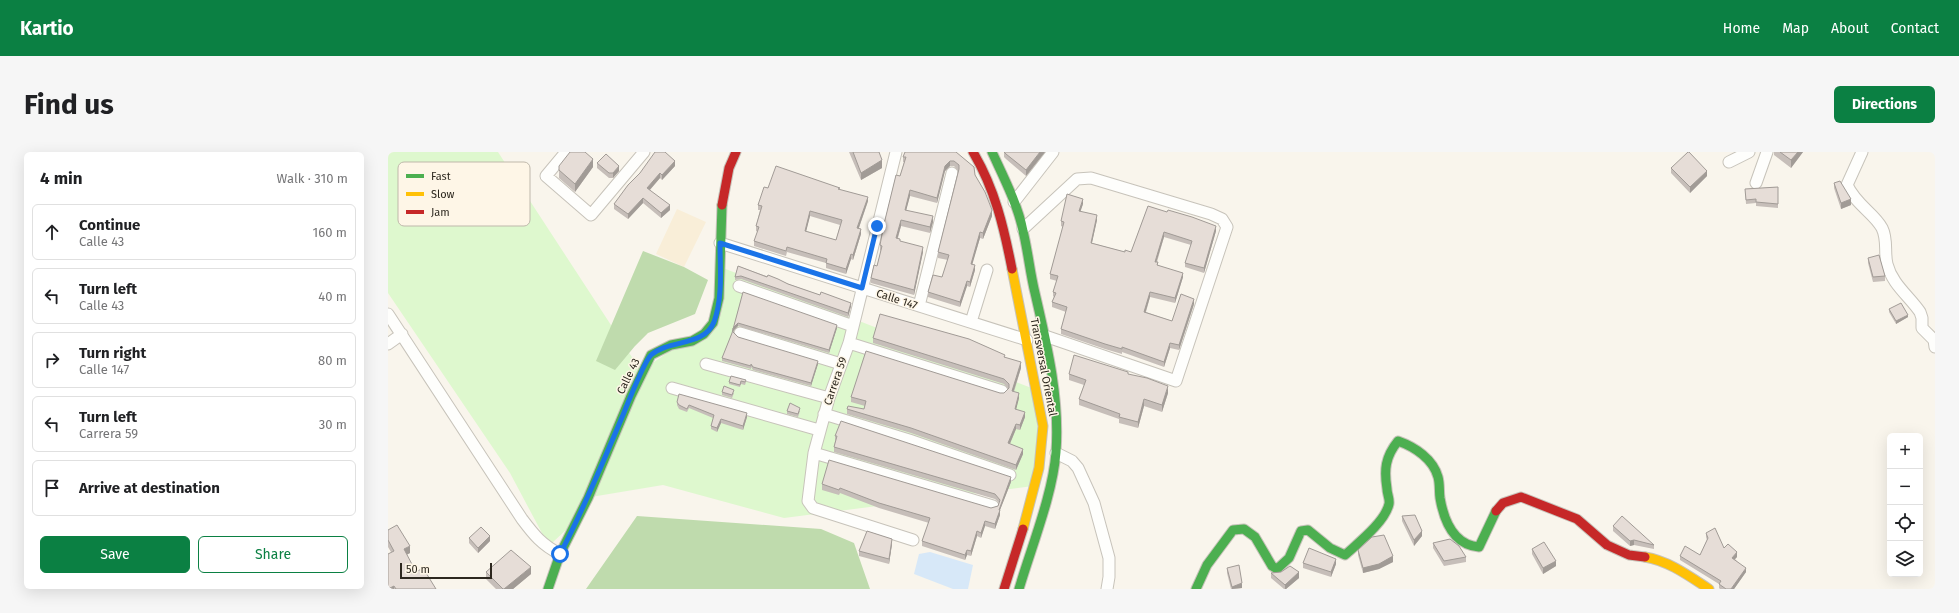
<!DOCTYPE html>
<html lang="en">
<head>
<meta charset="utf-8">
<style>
  body { margin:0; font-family:"Fira Sans",sans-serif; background:#f6f6f6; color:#202124 }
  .controls { position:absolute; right:12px; bottom:12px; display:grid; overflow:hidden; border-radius:6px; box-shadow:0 4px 16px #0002 }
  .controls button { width:36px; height:36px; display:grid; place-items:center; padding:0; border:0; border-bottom:1px solid #e0e0e0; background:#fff; color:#202124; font:20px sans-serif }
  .scale { position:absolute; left:12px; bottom:10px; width:92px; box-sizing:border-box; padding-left:4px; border:2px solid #2d281f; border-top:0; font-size:11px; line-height:14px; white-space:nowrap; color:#2d281f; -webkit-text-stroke:3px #fef6e7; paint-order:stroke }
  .stop { position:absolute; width:12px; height:12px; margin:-9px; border:3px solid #1a73e8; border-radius:50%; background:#fff }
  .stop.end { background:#1a73e8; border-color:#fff; box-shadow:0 1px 4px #0008 }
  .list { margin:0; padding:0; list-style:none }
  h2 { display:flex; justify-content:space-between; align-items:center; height:52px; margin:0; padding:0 16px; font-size:17px }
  h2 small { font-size:13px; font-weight:400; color:#757577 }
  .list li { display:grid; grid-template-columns:26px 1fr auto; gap:12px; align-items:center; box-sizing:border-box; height:56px; margin:0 8px 8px; padding:0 8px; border:1px solid #e0e0e0; border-radius:6px }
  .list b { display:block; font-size:15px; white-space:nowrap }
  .list p { margin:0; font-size:13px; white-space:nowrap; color:#757577 }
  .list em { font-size:13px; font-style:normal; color:#757577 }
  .actions { display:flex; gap:8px; padding:12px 16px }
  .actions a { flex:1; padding:9px 0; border:1px solid #0b8043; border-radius:6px; text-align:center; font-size:14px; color:#0b8043 }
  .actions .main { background:#0b8043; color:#fff }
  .icon { flex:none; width:22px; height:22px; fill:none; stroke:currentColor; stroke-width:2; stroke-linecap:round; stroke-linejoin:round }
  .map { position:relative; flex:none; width:1547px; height:437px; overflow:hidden; border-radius:6px }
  header { display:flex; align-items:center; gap:24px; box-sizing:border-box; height:56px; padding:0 20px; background:#0b8043; color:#fff }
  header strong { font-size:19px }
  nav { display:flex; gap:22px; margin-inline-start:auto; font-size:14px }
  .intro { display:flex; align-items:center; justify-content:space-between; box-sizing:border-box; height:96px; padding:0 24px }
  h1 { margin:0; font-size:28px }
  .button { padding:10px 18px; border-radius:6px; background:#0b8043; color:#fff; font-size:14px; font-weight:700 }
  main { display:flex; gap:24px; padding:0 24px }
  aside { flex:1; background:#fff; border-radius:6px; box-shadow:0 4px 16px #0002 }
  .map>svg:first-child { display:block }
  .built { fill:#f9eed8 }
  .green { fill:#def8ce }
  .forest { fill:#bfdbad }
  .water { fill:#d7e8f8 }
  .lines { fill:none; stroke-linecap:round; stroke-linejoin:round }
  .street-casing { stroke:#c7c3ba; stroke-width:13 }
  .fast-casing { stroke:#c7c3ba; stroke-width:11 }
  .slow-casing { stroke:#c7c3ba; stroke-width:11 }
  .jam-casing { stroke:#c7c3ba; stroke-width:11 }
  .street { stroke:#fefefc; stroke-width:11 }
  .fast { stroke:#4caf50; stroke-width:9 }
  .slow { stroke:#ffc107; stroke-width:9 }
  .jam { stroke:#c62828; stroke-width:9 }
  .wall { fill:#c6beb9; fill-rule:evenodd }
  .shaded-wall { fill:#a19b96 }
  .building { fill:#e6ddd7; stroke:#a19b96; fill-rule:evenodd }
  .route { stroke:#1a73e8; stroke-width:5 }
  .labels { text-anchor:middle; stroke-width:3; stroke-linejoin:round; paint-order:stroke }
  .street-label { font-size:11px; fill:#2d281f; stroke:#fef6e7 }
  .key { fill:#fef6e7; stroke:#bfb8ab; stroke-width:1 }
  .key-label { font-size:11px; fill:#2d281f }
</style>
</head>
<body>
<header>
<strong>Kartio</strong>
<nav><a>Home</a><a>Map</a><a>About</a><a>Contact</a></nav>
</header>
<div class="intro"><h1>Find us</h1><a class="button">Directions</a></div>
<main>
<aside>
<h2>4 min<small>Walk · 310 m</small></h2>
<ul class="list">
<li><svg class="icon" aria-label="ahead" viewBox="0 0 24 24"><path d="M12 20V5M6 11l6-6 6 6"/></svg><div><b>Continue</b><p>Calle 43</p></div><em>160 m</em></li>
<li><svg class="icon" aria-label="left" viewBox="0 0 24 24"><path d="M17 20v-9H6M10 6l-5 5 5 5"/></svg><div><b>Turn left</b><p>Calle 43</p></div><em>40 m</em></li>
<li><svg class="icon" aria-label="right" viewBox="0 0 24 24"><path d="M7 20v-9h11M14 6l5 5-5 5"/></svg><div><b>Turn right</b><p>Calle 147</p></div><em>80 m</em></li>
<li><svg class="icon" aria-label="left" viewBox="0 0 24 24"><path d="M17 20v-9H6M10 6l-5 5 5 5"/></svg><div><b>Turn left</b><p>Carrera 59</p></div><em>30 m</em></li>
<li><svg class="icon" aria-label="arrive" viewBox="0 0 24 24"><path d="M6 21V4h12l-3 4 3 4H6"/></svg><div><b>Arrive at destination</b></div></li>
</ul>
<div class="actions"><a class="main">Save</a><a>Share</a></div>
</aside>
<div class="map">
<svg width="1547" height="437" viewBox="0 0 1547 437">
  <rect width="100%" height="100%" fill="#f9f5ec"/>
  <path class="built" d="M289 57 318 70 296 115 268 102Z"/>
  <path class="green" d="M0 0H110L253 219 324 170 330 114 646 237 652 301 645 334 396 366 275 333 203 345 194 363 164 391 155 383 122 321 0 141Z"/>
  <path class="forest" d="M255 99 296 115 320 128 307 162 260 181 247 194 227 218 208 209Z
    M249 364 433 377 466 391 482 437H198Z"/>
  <path class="water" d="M542 400 585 413 580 437H565L526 422 531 402Z"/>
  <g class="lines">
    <g class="street-casing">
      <path id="street" d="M178 0 158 24 203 63 256 0
        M508 0 461 191 441 246 426 301 420 349 425 356 525 388
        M1474 0 1459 33C1468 53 1486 61 1494 76 1500 88 1496 100 1499 112 1504 132 1521 144 1532 160L1534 166V176L1546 188 1547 195
        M1341 10 1361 0
        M1368 31 1379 0
        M626 50 665 0
        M635 77 689 27 703 26 823 62 834 67 839 75 788 229 657 184
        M332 91 639 188
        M351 134 465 174
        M531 154 564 21
        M0 162 134 367C146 383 154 393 172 402
        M583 170 599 118
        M352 181 453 212
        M461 191 614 239
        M0 192 14 182
        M318 212 441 246
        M284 236 431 278
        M436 262 521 288 622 323
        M426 301 605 354
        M668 301 684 309 690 316 706 351 721 406V425L719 437"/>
    </g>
    <g class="fast-casing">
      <path id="fast" d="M604 0C615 24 630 53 635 79 640 99 642 121 647 141 659 193 672 246 668 300 665 342 643 396 631 437
        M160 437 172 402 200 346 243 244 263 203 283 193 304 189 316 182 325 171 331 146 334 53
        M808 437 819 413 845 378 856 377 867 385 884 414 889 417 901 406 913 379 920 378 942 396 957 403C970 391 997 370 1001 352 1002 347 999 342 999 337 996 318 997 305 1010 289 1027 295 1045 307 1050 325 1052 332 1051 339 1052 346 1056 369 1066 393 1091 395L1108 359"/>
    </g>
    <g class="slow-casing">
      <path id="slow" d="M624 117 655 274 651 316 635 377
        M1257 405C1281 409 1301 424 1321 437"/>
    </g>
    <g class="jam-casing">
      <path id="jam" d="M585 0C607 37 616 76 624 117
        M334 53 341 16 348 0
        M1108 359 1115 351 1133 345 1189 367 1219 393 1241 403 1257 405
        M616 437 635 377"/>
    </g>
    <use href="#street" class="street"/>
    <use href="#fast" class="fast"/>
    <use href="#slow" class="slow"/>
    <use href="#jam" class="jam"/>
  </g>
  <path class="wall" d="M461 0H491L494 16 473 28Z
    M568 0 587 23 604 64 595 87 592 86 584 112 587 118 582 135 579 134 572 155 540 145V140L554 125 560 108 550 106V100L570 19 566 14H562L557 19 549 51 522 44 518 58 545 70 542 81 513 74 510 86 512 89 535 100 526 143 483 131V126L489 114 493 99 492 98V93L516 10H515V5Z
    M616 0H657L638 24 618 7 616 5Z
    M1386 0H1415L1403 16 1386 3Z
    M209 11 231 19 225 26H221L209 16Z
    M171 14 205 15 187 40 171 26Z
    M287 14 274 28 272 26 262 38 282 58 273 66 255 51 240 67 226 57V52L252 21Z
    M1283 16 1319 24 1302 41 1283 21Z
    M1446 31 1463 53 1453 57 1446 36Z
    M1390 35V56L1368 54V51L1358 52 1357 37Z
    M380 36 452 38 480 49 471 76 473 82 465 108 463 107 458 122 438 116V111L399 100 398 104 366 94V89L370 80 368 79V74L372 58H370V53ZM422 64 452 73 448 88 418 79Z
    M695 52 692 59 709 68 704 91 737 100H743L760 54 828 79 816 121 797 115V111L803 93 776 85 769 110 770 113 795 125 787 151 762 145 758 160 784 169 806 152 791 198 782 196 776 215 734 200V202L717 197 673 182V177L678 160 664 155V150L666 145 665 144V140L669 129 662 127V122L675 75 673 74V69Z
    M1480 106 1497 124V129L1485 130 1480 111Z
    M350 114 463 154 460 165 353 127 347 128V125Z
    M355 140 449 176 441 201 350 174 345 179 350 185 430 212 423 234 365 218 363 215V217L334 209V206L344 181Z
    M1501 157 1520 165 1508 172 1501 160Z
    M485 186 617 205 633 216 626 240 631 246 628 257 637 265 632 278 628 277 622 292 635 302 628 318 523 281 459 262V257H476L477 254 463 250V245L616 241 620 237 616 232 485 191Z
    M681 222H740L780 241 774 260 756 254 750 276 731 271V267L691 253V247L696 233 681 228Z
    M343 224 358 230 357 233 353 232 352 235 341 232V230Z
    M334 240 346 241 344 246 334 243Z
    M289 250 359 265 355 278 333 271 329 280 323 277V274L325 266 301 256 299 260 291 257 289 253Z
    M399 259H412L410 265 399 262Z
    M447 284 623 330 612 358V363L607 377 597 374 593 386 589 384 583 404 579 403 577 408 534 394V389L541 371 491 356 452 341 451 343 434 338V332L603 356 610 354 611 351 607 347 446 300V295L447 289Z
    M1014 364 1034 384 1026 394 1014 369Z
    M1225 374 1266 393V397L1246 393 1242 394 1225 379Z
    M0 378 22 401 18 403 28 420 48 437H0L3 400 0 395Z
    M1318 381 1336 396 1349 405 1347 407 1358 420 1346 437H1332L1331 436V432L1292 408V404L1312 403 1319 388 1318 385Z
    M81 386 102 389 90 401 81 391Z
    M1045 391 1078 405V410L1056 414 1045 396Z
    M504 392 501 412 471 404V399Z
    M1144 397 1168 414 1155 422 1144 402Z
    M970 398 1005 410 991 417 975 421 970 403Z
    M915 411 948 412 943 425 915 416Z
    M839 416 854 436 843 437 839 421Z
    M98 420 143 422 125 437H108L98 427Z
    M883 421 911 426 898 437H896L883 426Z"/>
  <path class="shaded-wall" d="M652 0H657L638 24V18Z
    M1410 0H1415L1403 16V8Z
    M205 7V15L187 40V32Z
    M494 8V16L473 28V21Z
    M287 9V14L274 28V23Z
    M562 9V14L557 19 549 51V46L557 14Z
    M231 14V19L225 26V21Z
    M1319 19V24L1302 41V35Z
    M272 21V26L259 41V36Z
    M522 38V44L517 63V58Z
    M480 45V49L469 81V76Z
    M255 46V51L240 67V62Z
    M695 47V52L691 64V59Z
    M1463 47V53L1453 57V51Z
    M282 53V58L273 66V61Z
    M604 58V64L595 87V81Z
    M422 59V64L417 84V79Z
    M709 63V68L703 95V91Z
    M545 64V70L542 81V75Z
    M513 68V74L508 91V86Z
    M828 74V79L816 121V116Z
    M473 77V82L465 108V103Z
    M592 80V86L583 117V112Z
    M776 80V85L767 114V110Z
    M535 95V100L526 143V138Z
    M463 102V107L458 122V117Z
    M587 113V118L582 135V130Z
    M795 121V125L787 151V146Z
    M579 129V134L572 155V150Z
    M762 140V145L756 165V160Z
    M806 147V152L791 198V193Z
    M463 151V154L460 165V161Z
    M1520 163V165L1508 172V169Z
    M350 171V174L345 179V176Z
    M449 173V176L441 201V198Z
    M782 191V196L776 215V210Z
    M430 209V212L423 234V231Z
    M633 210V216L624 244V239Z
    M780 234V241L774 260V253Z
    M631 241V246L627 262V257Z
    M756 247V254L750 276V270Z
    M637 260V265L632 278V273Z
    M359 261V265L355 278V274Z
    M333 267V271L329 280V276Z
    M628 272V277L620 296V291Z
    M635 297V302L628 318V313Z
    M623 325V330L612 358V363L607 377V372L611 358Z
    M597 369V374L593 386V381Z
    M589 379V384L583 404V399Z
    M1034 379V384L1026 394V388Z
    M102 384V389L90 401V396Z
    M504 387V392L501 412V407Z
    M1246 388V393L1242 394V389Z
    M22 394V401L16 404V397Z
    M579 398V403L577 408V403Z
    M1349 400V405L1344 410V406Z
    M1005 404V410L991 417 975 421V416Z
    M948 407V412L943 425V420Z
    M1168 409V414L1155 422V416Z
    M143 415V422L125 437H116Z
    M1358 416V420L1346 437H1343Z
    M911 420V426L898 437H897V433Z
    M854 431V436L844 437V435Z
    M6 434V437H1Z"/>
  <path class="building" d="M182 0H197L205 7 187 32 171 18V14Z
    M267 0H277L287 9 274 23 272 21 259 36 282 53 273 61 255 46 240 62 226 52 240 33 252 21Z
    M465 0H491L494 8 473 21Z
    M517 0H568L586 15 587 23 597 40 604 58 595 81 592 80 583 112 587 113 582 130 579 129 572 150 540 140 545 123 554 125 561 103 550 100 571 17V13L566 9H562L557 14 549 46 522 38 517 58 545 64 542 75 513 68 508 86 512 87V89L535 95 526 138 483 126 486 113 489 114 494 94 492 93 496 72 508 23 512 24 518 5H515Z
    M616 0H652L638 18 618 2Z
    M1300 0H1301L1319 19 1302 35 1283 16Z
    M1392 0H1410L1403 8Z
    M218 2 231 14 225 21H221L209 11Z
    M388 14 452 36 450 37 480 45 469 76 473 77 465 103 463 102 458 117 438 111 439 107 399 95 398 99 366 89 371 75 368 74 374 54 370 53 376 35 380 36ZM422 59 454 68 448 88 417 79Z
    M1452 29 1463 47 1453 51 1446 31Z
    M1390 35V52L1368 50V47L1358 48 1357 37Z
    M679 42 695 47 691 59 709 63 703 91 737 100V98L743 100 760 54 779 60 780 58 804 65 828 74 816 116 797 111 804 89 776 80 767 110H770L769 113 795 121 787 146 762 140 756 160 784 169 793 142 806 147 791 193 782 191 776 210 734 195V197L717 192 673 177 679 155 664 150 668 141 665 140 670 124 662 122 676 70 673 69Z
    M1491 103 1497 124 1485 125 1480 106Z
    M350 114 379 125 380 123 390 127 400 132 432 143 433 140 463 151 460 161 353 124 347 125Z
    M355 140 449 173 441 198 350 171 345 176V180L350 185 430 209 423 231 365 215 363 212V214L334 206 344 181Z
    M1513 151 1520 163 1508 169 1501 157Z
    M492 162 581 187 617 203 616 205 633 210 624 239 631 241 627 257 637 260 632 273 628 272 620 291 635 297 628 313 523 276 459 257 460 254 476 257 478 249 463 245 478 199 612 241H616L621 236V232L616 227 485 186Z
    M686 203 740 220V222L759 226 780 234 774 253 756 247 750 270 731 265 732 262 691 247 698 228 681 222Z
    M343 224 358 228 357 230 353 229 352 233 341 230Z
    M336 234 346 238 344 243 334 240Z
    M291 242 359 261 355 274 333 267 329 276 323 274 326 263 301 253 299 257 291 253 289 250Z
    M402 251 412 256 410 262 399 259Z
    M453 269 623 325 611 358H612L607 372 597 369 593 381 589 379 583 399 579 398 577 403 534 389 542 366 491 351 452 336 451 338 434 332 441 308 603 356 610 354 612 348 607 342 446 295 449 284H447Z
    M1027 363 1034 379 1026 388 1014 364Z
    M1234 364 1266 393 1246 388 1242 389 1225 374Z
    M9 373 22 394 16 397 28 420 35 416 48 437H8L6 434 0 437V402L6 399 0 388V378Z
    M93 375 102 384 90 396 81 386Z
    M1327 376 1336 396 1340 392 1349 400 1344 406 1358 416 1343 437H1338L1331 432 1333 429 1292 404 1297 394 1312 403 1320 386 1318 381Z
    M479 379 504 387 501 407 471 399Z
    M996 383 1005 404 991 412 975 416 970 398 984 385Z
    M1062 387 1071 394 1078 405 1056 409 1045 391Z
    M1156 390 1168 409 1155 416 1144 397Z
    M921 396 948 407 943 420 915 411Z
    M123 398 143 415 116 437H115L98 420Z
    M851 413 854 431 844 435 839 416Z
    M902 414 911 420 897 433 883 421 893 420Z"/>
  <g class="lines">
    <path class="route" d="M172 402C196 357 215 310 235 263 239 253 257 209 263 203 281 187 316 195 326 170 335 145 332 117 332 91L474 136 489 74"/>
  </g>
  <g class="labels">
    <g class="street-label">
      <text transform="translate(509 147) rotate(18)" y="4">Calle 147</text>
      <text transform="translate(656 215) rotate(79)" y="4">Transversal Oriental</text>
      <text transform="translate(240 224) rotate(-64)" y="4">Calle 43</text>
      <text transform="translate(447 229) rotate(-71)" y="4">Carrera 59</text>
    </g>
  </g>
  <rect x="10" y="10" width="132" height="64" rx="6" class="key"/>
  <rect x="18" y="22" width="18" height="4" fill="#4caf50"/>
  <rect x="18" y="40" width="18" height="4" fill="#ffc107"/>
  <rect x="18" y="58" width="18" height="4" fill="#c62828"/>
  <g class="key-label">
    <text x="43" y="28">Fast</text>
    <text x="43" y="46">Slow</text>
    <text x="43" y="64">Jam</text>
  </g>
</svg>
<div class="controls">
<button>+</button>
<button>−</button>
<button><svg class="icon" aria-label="locate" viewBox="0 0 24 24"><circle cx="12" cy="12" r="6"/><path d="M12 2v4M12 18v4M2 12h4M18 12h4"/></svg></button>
<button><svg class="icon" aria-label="layers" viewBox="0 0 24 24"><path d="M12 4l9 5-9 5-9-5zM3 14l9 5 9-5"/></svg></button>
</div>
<div class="scale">50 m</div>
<div class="stop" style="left:172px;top:402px"></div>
<div class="stop end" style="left:489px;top:74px"></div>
</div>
</main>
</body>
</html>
